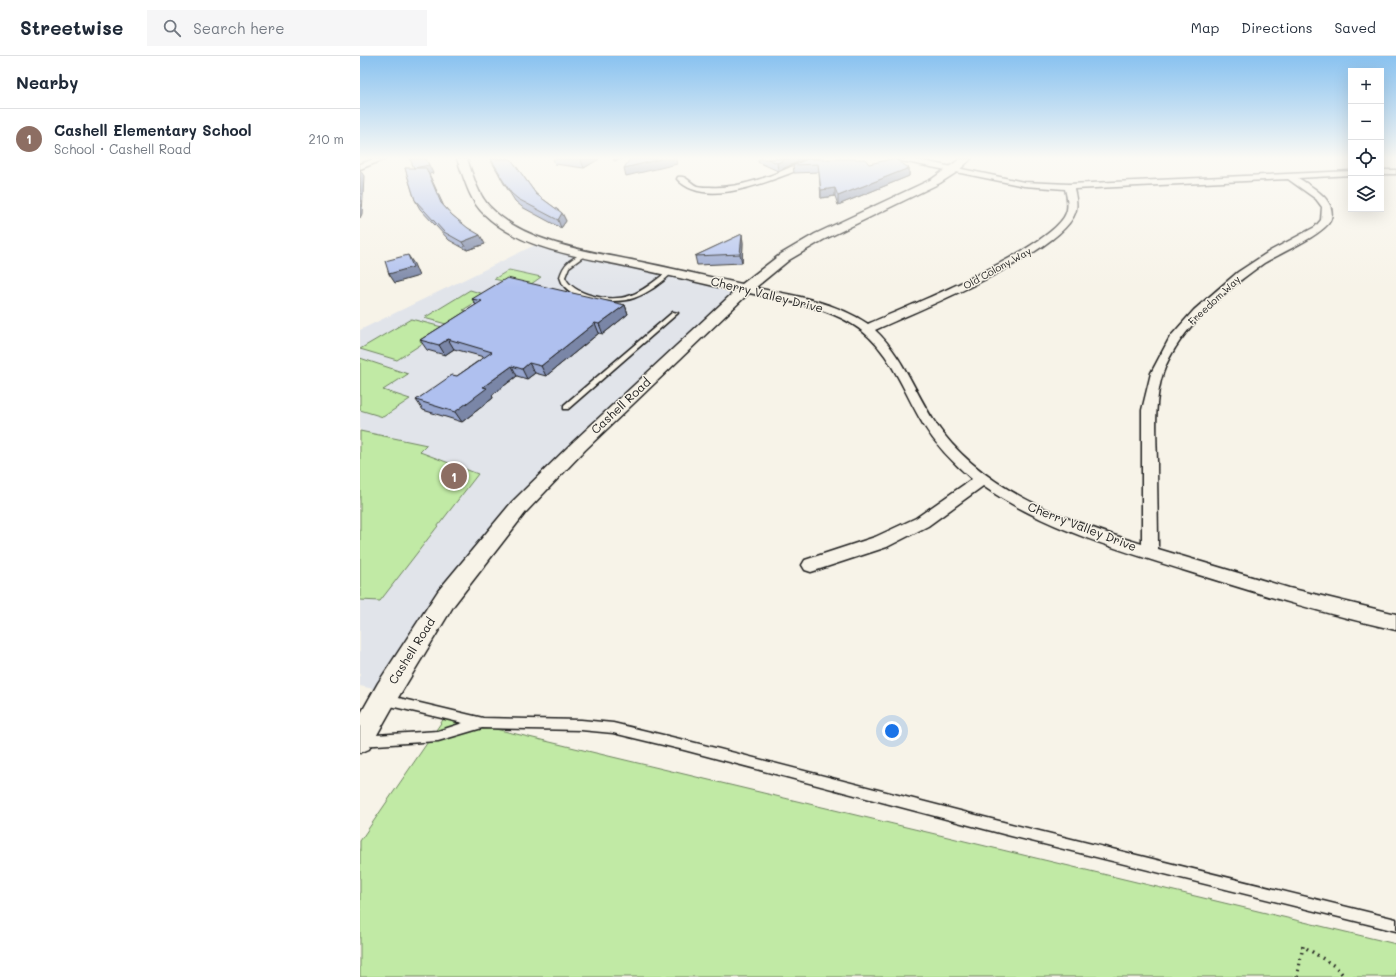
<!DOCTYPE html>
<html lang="en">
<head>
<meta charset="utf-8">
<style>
  body { margin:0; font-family:Mali,sans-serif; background:#f6f6f7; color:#1f2937 }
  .controls { position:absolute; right:12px; top:12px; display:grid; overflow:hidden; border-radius:0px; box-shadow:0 4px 16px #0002 }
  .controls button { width:36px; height:36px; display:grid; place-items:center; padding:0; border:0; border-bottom:1px solid #e0e1e3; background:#fff; color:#1f2937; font:20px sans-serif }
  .you { position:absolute; left:532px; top:675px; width:14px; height:14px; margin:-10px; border:3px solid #fff; border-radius:50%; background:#1a73e8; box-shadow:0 0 0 6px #1a73e833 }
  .badge { display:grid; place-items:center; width:26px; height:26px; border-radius:50%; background:#d1495b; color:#fff; font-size:13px; font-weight:700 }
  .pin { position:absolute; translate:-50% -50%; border:2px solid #fff; box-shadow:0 1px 4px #0006 }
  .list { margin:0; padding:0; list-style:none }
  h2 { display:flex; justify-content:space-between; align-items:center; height:52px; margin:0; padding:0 16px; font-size:17px }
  h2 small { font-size:13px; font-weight:400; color:#747a83 }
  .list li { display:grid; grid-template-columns:26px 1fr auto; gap:12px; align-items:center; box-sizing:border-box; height:60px; padding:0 16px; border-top:1px solid #e0e1e3 }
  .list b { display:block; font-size:15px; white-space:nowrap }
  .list p { margin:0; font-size:13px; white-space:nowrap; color:#747a83 }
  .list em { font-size:13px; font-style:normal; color:#747a83 }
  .icon { flex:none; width:22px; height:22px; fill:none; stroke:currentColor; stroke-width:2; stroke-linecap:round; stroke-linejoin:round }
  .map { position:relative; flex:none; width:1036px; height:921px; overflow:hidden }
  header { display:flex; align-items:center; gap:24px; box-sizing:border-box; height:56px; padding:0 20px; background:#fff; border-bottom:1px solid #e0e1e3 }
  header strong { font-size:19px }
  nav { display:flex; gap:22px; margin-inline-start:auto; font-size:14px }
  .search { width:280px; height:36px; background:#f6f6f7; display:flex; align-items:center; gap:10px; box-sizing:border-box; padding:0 14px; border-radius:0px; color:#747a83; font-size:15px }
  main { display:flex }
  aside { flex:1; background:#fff }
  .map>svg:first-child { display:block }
  .built { fill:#e1e4ea }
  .green { fill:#c1eaa5; stroke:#6e8360 }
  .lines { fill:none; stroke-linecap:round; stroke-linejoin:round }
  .service-casing { stroke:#1c1c1c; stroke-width:3 }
  .minor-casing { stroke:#1c1c1c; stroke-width:3 }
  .tertiary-casing { stroke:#1c1c1c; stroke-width:3 }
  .path { stroke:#1c1c1c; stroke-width:3.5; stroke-dasharray:1.5 4.5; stroke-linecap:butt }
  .service { fill:#f7f3e8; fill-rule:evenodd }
  .minor { fill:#f7f3e8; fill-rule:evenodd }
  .tertiary { fill:#f7f3e8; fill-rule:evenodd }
  .wall { fill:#96a5ce; stroke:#1c1c1c }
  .shaded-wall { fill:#7a86a7; stroke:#1c1c1c }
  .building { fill:#afc0ef; stroke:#1c1c1c }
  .labels { text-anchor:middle; stroke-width:3; stroke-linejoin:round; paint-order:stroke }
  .far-street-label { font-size:10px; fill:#1c1c1c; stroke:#f7f3e8 }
  .street-label { font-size:12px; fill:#1c1c1c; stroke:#f7f3e8 }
</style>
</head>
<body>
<header>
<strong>Streetwise</strong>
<div class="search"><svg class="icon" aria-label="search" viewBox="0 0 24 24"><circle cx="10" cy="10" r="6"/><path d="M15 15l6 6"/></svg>Search here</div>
<nav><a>Map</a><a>Directions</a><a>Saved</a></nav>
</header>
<main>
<aside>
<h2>Nearby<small></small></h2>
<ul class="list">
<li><span class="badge" style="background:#8d6e63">1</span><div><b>Cashell Elementary School</b><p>School · Cashell Road</p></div><em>210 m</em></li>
</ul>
</aside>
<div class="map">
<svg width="1036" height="921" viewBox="0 0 1036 921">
  <rect width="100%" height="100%" fill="#f7f3e8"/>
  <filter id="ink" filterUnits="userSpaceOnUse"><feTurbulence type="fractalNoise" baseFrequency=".025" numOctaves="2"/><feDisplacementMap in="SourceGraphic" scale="8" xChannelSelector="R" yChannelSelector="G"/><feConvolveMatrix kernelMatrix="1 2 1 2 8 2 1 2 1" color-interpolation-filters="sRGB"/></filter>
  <g filter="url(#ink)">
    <path class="built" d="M181 186 385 233 159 450 27 636 0 630V274Z"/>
    <path class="green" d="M149 214 181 221 167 231 134 223Z
      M110 234 127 239 103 254 110 256 90 269 64 262Z
      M51 263 86 272 37 304 0 293Z
      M0 302 48 318 23 334 50 343 23 361 0 354Z
      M0 375 67 389 60 396 118 418 20 545 0 544Z
      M85 661 1036 888V921H0V785Z"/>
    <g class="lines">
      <g class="service-casing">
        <path id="service" d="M223 197 227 198 209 211 205 221C213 240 251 246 269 240 284 235 296 224 308 215L313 216C302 227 288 237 274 242 257 248 216 245 204 230 202 227 201 224 200 221 204 207 210 204 223 197Z
          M313 256 318 257 208 353H204V349Z
          M26 639 123 662 221 664 253 667 324 684 647 767 1036 863V875L647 779 324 694 253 677 221 674 122 672 78 685 0 690V680L78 675 103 667 26 649 22 647 21 644 22 641Z"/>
      </g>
      <g class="minor-casing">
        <path id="minor" d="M14 103H25L0 113V108Z
          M448 103H459C451 110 438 114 428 118 399 129 342 151 317 123L318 121C326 119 330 127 337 130 341 131 346 131 350 131 383 133 419 117 448 103Z
          M538 103H554L664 126 709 128 991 115V119L938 122C951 130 979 145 970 165 964 178 919 198 904 207 867 233 818 273 803 317 794 345 796 375 797 405 797 434 798 463 798 493L929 532 1036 558V574C964 558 894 536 823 514 754 492 684 472 623 430L568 470 527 491 451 516 445 514 442 509 445 504 515 481 556 462 612 423C593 407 576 389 563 368 542 333 529 290 492 268 459 248 418 244 381 235L380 233 381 231 385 230C427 238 472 244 508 268 547 251 693 192 706 157 709 150 707 141 705 133L664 130 542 105ZM928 123 956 143 962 151 961 164 955 171 910 195 878 216 834 254 810 281 791 317 782 354V488C706 465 620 434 574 365 554 334 542 299 515 274 556 255 701 197 715 157 718 150 716 141 714 133Z
          M1021 114H1036V118H1021Z"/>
      </g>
      <g class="tertiary-casing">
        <path id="tertiary" d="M97 103H107C113 119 118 140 131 152 166 188 234 196 281 206 315 213 349 221 382 228L421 198 455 178 572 123 600 103H611L597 116 580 127 463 184 429 204 390 236 225 394 166 456 94 549 36 645 9 693 0 697V659L18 627 78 535 152 446 213 386 375 235C339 226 302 218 265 210 218 200 160 193 124 158 109 144 104 121 97 103Z"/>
      </g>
      <path class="path" d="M937 921 943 890 976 911 985 921"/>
      <use href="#service" class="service"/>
      <use href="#minor" class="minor"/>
      <use href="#tertiary" class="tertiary"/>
    </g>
    <path class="wall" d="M130 103H151L176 138 202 157 206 165 201 172 162 151 155 145 143 126 139 118Z
      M193 103H239L224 112 195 108Z
      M398 103H444L418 115 398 106Z
      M448 103 549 112V120L478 149 475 140 461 142 459 116 434 117 433 109Z
      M45 112 73 117 69 118 83 149 92 159 125 188 107 194 89 184 60 153 55 144Z
      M382 178 383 187 382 207 337 209 335 200Z
      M112 243 265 249 268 258 243 278 239 277 186 320 175 317 167 323 157 320 132 339 133 342 102 366 63 354 56 344 97 320 124 301 94 293 85 299 67 294 60 284 116 249Z"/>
    <path class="shaded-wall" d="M66 103 73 117 69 118 86 155 81 147 54 112Z
      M223 103H239L224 112 221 104Z
      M253 103H262L254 105Z
      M301 103H316L317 108 266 120 264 112Z
      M426 103H444L418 115 417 107Z
      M549 112V120L478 149V140Z
      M0 114 4 120 2 158 0 162Z
      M475 132V140L461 142V134Z
      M202 157 206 165 201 172 198 164Z
      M382 178 383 187 382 207 380 198Z
      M120 179 125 188 107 194 102 186Z
      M48 199 54 208 59 220 35 227 29 218Z
      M265 249 268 258 243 278 239 268Z
      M235 267 239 277 186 320 181 310Z
      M88 283 94 293 85 299 79 289Z
      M169 307 175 317 167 323 162 313Z
      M152 310 157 320 132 339 133 342 102 366 95 356 123 331Z"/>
    <path class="building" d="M50 103H66L69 109 54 112Z
      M131 103H151L176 138 202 157 198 164 158 143 151 137 139 118H140Z
      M270 103H301L264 112Z
      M408 103H426L417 107Z
      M448 103H505L509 108 532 103H535L549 112 478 140 475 132 461 134 458 108 433 109Z
      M45 112H66L81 147 92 159 108 172 120 179 102 186 84 176 55 144Z
      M382 178 380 198 335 200Z
      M48 199 53 211 29 218 25 205Z
      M147 222 265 249 239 268 235 267 181 310 169 307 162 313 152 310 123 331 127 332 95 356 56 344 92 319 97 320 132 296 88 283 79 289 60 284 122 245 112 243Z"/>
  </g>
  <linearGradient id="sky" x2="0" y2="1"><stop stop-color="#89c2f0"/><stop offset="0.44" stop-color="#fbfaf5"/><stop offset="1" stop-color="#fbfaf5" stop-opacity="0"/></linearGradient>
  <rect width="1036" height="232" fill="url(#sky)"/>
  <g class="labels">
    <g class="far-street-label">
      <text transform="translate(637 212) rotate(-29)" y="4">Old Colony Way</text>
      <text transform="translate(854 244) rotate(-43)" y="4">Freedom Way</text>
    </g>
    <g class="street-label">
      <text transform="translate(407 239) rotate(14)" y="4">Cherry Valley Drive</text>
      <text transform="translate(261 350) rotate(-43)" y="4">Cashell Road</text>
      <text transform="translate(722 471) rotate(21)" y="4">Cherry Valley Drive</text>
      <text transform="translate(52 595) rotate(-58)" y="4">Cashell Road</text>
    </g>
  </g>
</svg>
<div class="controls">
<button>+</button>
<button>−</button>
<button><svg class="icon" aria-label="locate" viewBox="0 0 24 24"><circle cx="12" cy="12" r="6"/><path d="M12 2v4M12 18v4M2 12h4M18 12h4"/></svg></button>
<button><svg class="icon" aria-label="layers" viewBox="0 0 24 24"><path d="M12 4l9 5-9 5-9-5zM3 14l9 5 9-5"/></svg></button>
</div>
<div class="you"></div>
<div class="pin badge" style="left:94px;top:420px;background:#8d6e63">1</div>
</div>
</main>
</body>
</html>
